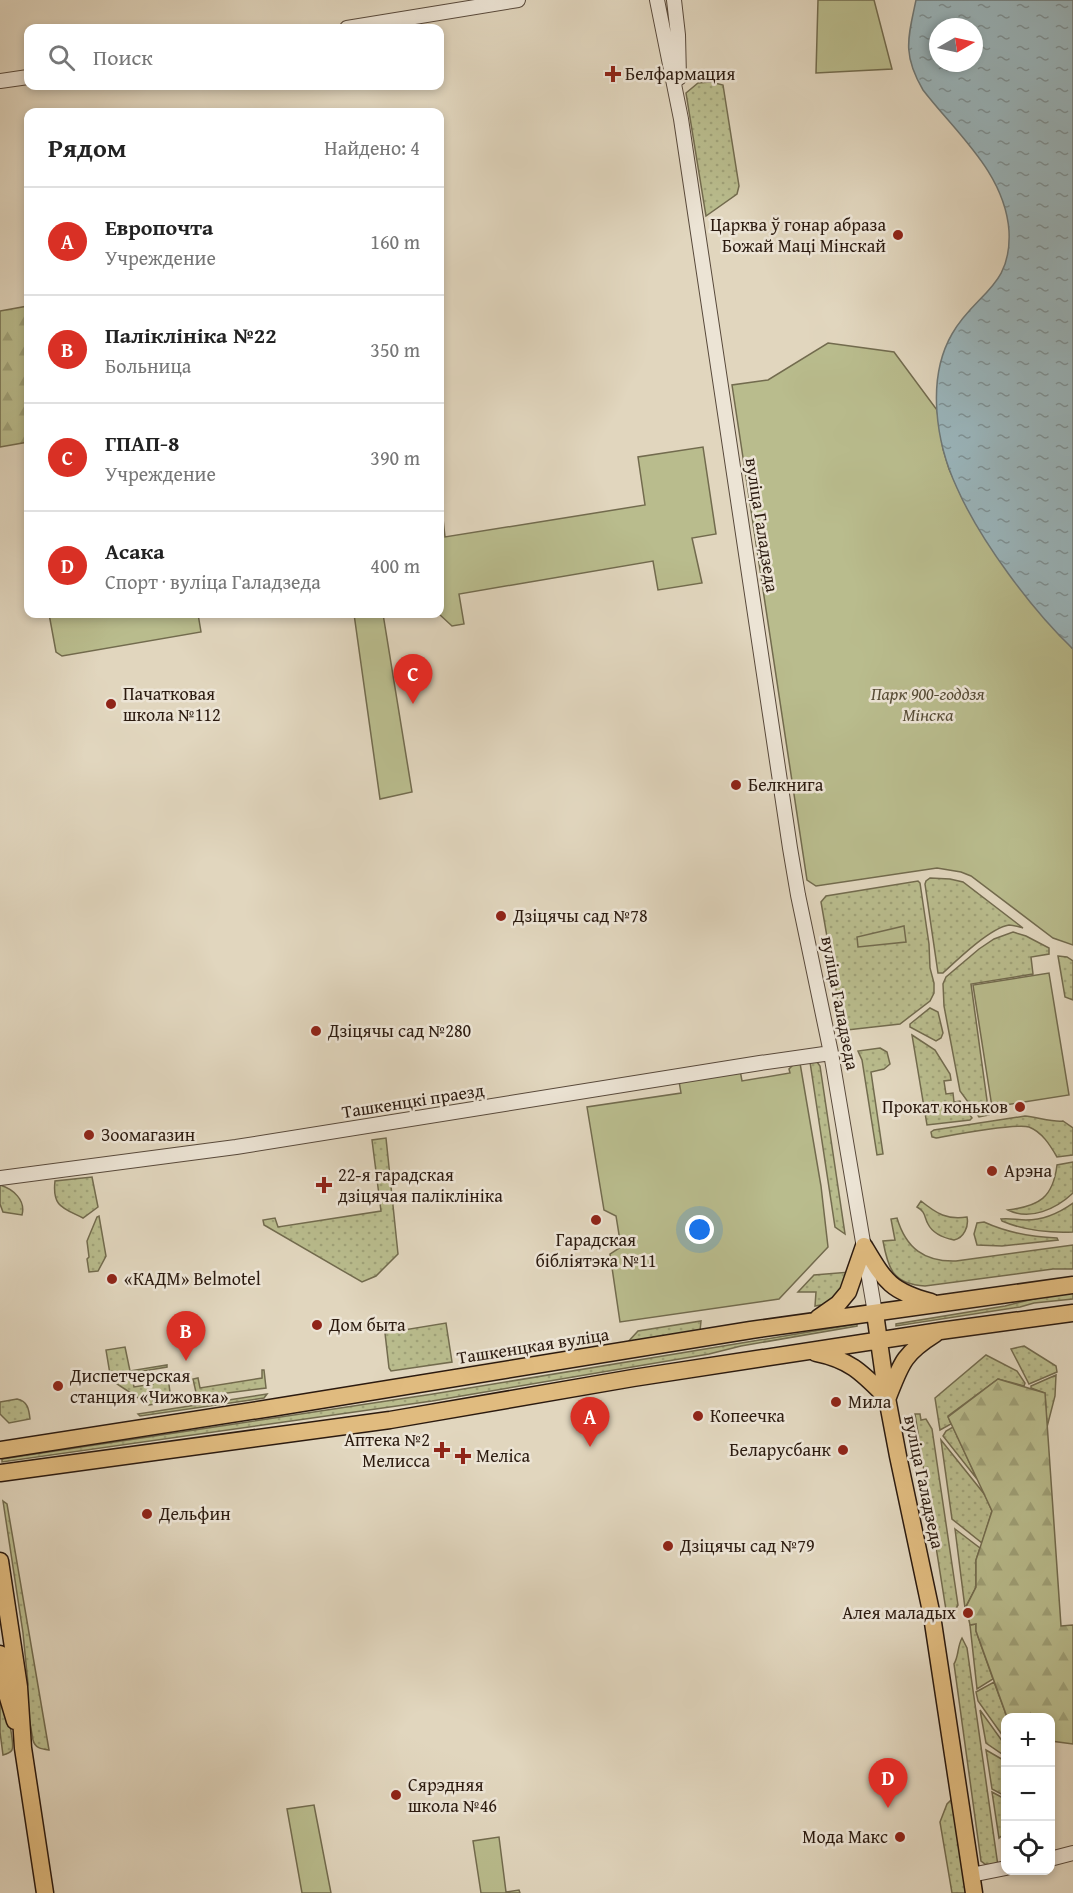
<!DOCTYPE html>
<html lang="ru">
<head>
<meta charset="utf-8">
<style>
  body { margin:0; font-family:"Gentium Book Plus",serif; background:#f2f2f2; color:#222 }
  .controls { position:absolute; right:18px; bottom:18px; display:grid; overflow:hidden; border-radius:12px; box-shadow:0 3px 9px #0003 }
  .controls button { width:54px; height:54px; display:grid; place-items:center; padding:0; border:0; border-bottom:2px solid #e0e0e0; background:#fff; color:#222; font:30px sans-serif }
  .compass { position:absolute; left:929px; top:18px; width:54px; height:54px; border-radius:50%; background:#fff; box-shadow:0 3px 9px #0003; rotate:81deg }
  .you { position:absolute; left:700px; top:1230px; width:21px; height:21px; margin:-15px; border:4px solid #fff; border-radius:50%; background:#1a73e8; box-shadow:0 0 0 9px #1a73e833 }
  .badge { display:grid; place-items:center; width:39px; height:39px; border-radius:50%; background:#d93025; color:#fff; font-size:20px; font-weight:700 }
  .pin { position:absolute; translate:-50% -50px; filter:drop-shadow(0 2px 3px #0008) }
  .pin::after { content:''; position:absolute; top:32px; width:21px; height:18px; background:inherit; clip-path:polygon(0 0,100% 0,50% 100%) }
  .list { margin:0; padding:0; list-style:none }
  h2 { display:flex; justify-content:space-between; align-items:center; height:78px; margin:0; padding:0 24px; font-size:26px }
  h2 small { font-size:20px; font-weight:400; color:#767676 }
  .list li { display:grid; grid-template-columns:39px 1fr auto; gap:18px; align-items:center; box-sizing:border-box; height:108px; padding:0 24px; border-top:2px solid #e0e0e0 }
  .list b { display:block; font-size:22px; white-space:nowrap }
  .list p { margin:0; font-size:20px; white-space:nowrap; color:#767676 }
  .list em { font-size:20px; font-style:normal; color:#767676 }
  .icon { flex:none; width:33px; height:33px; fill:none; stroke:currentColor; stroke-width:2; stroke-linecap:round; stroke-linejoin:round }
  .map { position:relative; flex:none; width:1073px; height:1893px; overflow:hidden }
  .search { position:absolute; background:#fff; box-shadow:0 3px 9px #0003; left:24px; top:24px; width:420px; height:66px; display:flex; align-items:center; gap:15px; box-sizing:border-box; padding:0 21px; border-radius:12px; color:#767676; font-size:22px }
  .panel { position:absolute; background:#fff; box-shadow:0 3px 9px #0003; left:24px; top:108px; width:420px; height:510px; border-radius:12px }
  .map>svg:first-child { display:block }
  .grass { fill:url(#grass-dots); stroke:#726b4e; stroke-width:1.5 }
  .forest { fill:url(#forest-firs); stroke:#726b4e; stroke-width:1.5 }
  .park { fill:#b9bc8d; stroke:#726b4e; stroke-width:1.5 }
  .water { fill:url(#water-ripples); stroke:#6e7877; stroke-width:1.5; fill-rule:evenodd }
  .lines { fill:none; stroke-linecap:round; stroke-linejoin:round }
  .minor-casing { stroke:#58493b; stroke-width:16 }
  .major-casing { stroke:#2b1a0f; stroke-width:19 }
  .minor { stroke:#ece4d5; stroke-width:14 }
  .major { stroke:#e0bb7f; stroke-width:16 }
  .poi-dot { fill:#8f2418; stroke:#ece4d5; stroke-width:2 }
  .labels { text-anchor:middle; stroke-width:5; stroke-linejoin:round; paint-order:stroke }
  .poi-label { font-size:18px; fill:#2b1a0f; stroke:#ece4d5; text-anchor:start }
  .street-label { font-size:18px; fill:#2b1a0f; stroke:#ece4d5 }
  .park-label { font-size:18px; font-style:italic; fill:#564b35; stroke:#ece4d5 }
</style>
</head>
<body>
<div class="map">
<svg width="1073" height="1893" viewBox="0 0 1073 1893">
  <defs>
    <pattern id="grass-dots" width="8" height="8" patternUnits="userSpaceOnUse" patternTransform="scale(1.5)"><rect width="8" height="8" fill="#b9bc8d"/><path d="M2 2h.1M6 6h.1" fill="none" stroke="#9fa178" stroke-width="1.8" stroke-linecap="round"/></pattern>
    <pattern id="forest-firs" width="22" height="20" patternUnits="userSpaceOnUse" patternTransform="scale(1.5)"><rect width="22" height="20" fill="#b9bc8d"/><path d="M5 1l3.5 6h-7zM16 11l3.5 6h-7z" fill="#9fa178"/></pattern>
    <pattern id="water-ripples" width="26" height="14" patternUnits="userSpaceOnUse" patternTransform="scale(1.5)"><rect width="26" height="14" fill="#9ab6bd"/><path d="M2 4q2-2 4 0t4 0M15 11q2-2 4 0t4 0" fill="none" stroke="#7e9398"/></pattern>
  </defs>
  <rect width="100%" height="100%" fill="#e1d6be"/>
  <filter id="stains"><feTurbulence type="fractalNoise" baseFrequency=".00333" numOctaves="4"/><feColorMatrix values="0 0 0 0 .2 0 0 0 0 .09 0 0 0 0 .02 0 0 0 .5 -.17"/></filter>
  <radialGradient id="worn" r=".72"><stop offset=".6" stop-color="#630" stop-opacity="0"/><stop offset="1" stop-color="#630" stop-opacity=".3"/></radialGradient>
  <path class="grass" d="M711 82 723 85 739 186 737 194 706 216 686 93 698 83Z
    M930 878 950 879 963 882 1023 928C1019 927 1014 925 1009 925 990 928 957 960 943 973H938L925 884 926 881Z
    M918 881 920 883 929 944 930 968 934 983V993L930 1001 900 1024 847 1030 842 1024 821 902 826 896Z
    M1013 932 1026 936 1049 948V954L1031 957 1033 974 971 984 989 1115 979 1117 960 1091 944 1006 943 984 946 977 979 949 994 939Z
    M1058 956 1067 957 1073 961V1000L1065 997Z
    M930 1008 938 1012 943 1033 941 1038 936 1041 910 1027V1024Z
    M912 1035 935 1050 950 1074 951 1080 944 1081 946 1094 953 1093 954 1102 960 1101 972 1118 970 1120 927 1125Z
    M880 1048 887 1052 890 1064 884 1069 871 1072 883 1154 877 1155 862 1060 858 1051Z
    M810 1062H817L820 1066 845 1234 835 1227Z
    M1025 1116C1036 1117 1056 1123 1063 1121L1073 1128V1155L1057 1157C1050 1145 1042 1132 1029 1127 1016 1123 953 1135 936 1138L932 1137 931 1132 934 1130Z
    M386 1138 398 1254 376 1276 362 1282 264 1225 263 1220 275 1218 278 1227 381 1211 372 1140Z
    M1073 1162V1193C1056 1209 1030 1221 1008 1210 1039 1206 1053 1198 1057 1165Z
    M92 1177 98 1207 83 1218C63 1208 52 1207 55 1181Z
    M0 1185C13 1189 26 1200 22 1215L3 1212 0 1204Z
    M921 1201C937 1214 947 1220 967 1217 969 1226 964 1238 954 1240 944 1238 933 1234 928 1224 924 1217 926 1212 917 1207Z
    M1073 1203V1232C1048 1233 1025 1231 1002 1221L1001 1219C1010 1218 1017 1220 1026 1220 1044 1220 1059 1213 1073 1203Z
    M99 1216 106 1256 98 1271 89 1272 87 1259 89 1257 87 1241 97 1217Z
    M897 1218C906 1248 924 1262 956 1261L1073 1245V1269H1053L925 1286C893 1284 888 1269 883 1241L895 1240 891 1219Z
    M984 1222C1008 1233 1031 1237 1057 1238L1058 1240 1002 1246 977 1245 974 1234 977 1223Z
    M850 1272 848 1285 826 1304 815 1306 816 1292H798L814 1275Z
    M1073 1292V1299L1034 1303 1020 1307 896 1326V1324L1005 1306 1054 1294Z
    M701 1321 700 1331 627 1343 638 1331Z
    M446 1323 452 1362 391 1371 389 1368 385 1333Z
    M857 1324V1326L741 1346 709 1354 432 1401 2 1462V1459L433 1394Z
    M1024 1346 1056 1366 1057 1372 1029 1384 1011 1349Z
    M125 1347 130 1371 167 1365V1367L131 1373 134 1387 153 1384 152 1379 168 1377 171 1400 169 1402 149 1405 111 1380 106 1350Z
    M986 1355 1017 1371 1025 1383 1024 1386 998 1379 948 1416 951 1424 940 1430 935 1398Z
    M262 1370H264L266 1388 197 1397 193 1379 198 1378 200 1388 262 1378Z
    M1056 1375 1055 1396 1047 1427 1045 1393 1031 1388V1386Z
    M267 1394 264 1398 140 1416 138 1414Z
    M17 1399C28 1401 29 1410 30 1419L9 1423 0 1414V1402Z
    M915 1414H920L921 1420 926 1419 932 1429 958 1605 955 1610H946Z
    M953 1427 977 1479 943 1436 946 1431Z
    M941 1440 985 1495 992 1511 982 1543 952 1519Z
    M3 1501 7 1504 49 1750C41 1749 35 1748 33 1740L25 1695 28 1684 23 1633Z
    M955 1529 980 1548 976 1560V1587L965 1608Z
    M976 1624V1631L993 1679 977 1689 970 1625Z
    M962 1638 967 1648 998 1866 985 1864 981 1861 954 1664C959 1656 957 1647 962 1638Z
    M0 1679C2 1691 16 1742 12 1750 10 1753 7 1754 3 1755L0 1732Z
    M994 1682 1007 1717 1006 1718 1005 1739 978 1701 976 1692Z
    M980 1710 1005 1745V1756L986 1743Z
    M986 1750 1005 1761V1796L992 1789Z
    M992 1792 1005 1799V1833L999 1838Z
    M952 1799 966 1893H952L940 1822 947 1804Z"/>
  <path class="forest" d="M28 306V442L0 447V311Z
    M998 1379 1045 1393 1061 1626 1073 1625V1744L1051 1741 1050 1718 1007 1717 976 1631V1624L970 1625 966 1607 976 1587V1560L992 1511 948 1417Z"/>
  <path class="park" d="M818 0H874L892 69 816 73Z
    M828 343 894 352 937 410 943 449 949 469 964 502 988 542 1027 597 1073 649V945L1053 938 971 876 961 872 937 868 816 886 807 880 732 385 768 380Z
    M703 447 716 534 692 538 702 583 658 590 653 561 459 594 464 624 452 626 439 614 440 500H441L445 537 645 505 638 457Z
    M49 614H198L201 632 62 656 56 652Z
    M354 614H383L412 792 380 799Z
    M904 926 906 942 858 947 857 937Z
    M1049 973 1069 1095 992 1107 973 985Z
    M795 1063H800L821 1186 828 1247 779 1299 620 1322 610 1254 621 1247 616 1216 604 1210 587 1107 681 1093 679 1081 740 1070 742 1081 790 1073 789 1069Z
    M314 1805 331 1893H302L287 1809Z
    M499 1837 506 1892 519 1890 520 1893H481L473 1841Z"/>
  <path class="water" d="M916 0H1073V649C1031 609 980 540 957 488 936 443 926 379 952 334 975 293 1012 288 1009 231 1005 173 956 133 923 90 902 54 908 38 916 0ZM938 27H974V63H938Z"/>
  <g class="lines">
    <g class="minor-casing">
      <path id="minor" d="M657 0 681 119 790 848 798 895 831 1053 875 1313
        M674 0 678 35 679 78
        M347 28 518 0
        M0 81 28 77
        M0 1178 236 1147 760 1063 831 1053
        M1050 1859 1073 1853
        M971 1875 1006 1868"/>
    </g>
    <g class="major-casing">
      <path id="major" d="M864 1246C885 1281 890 1291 931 1302
        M875 1313 887 1398 898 1456 932 1616 974 1893
        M818 1318 838 1304 848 1292 864 1246
        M816 1353C851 1360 863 1374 887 1398
        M888 1397C901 1364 903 1354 935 1334
        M0 1450 277 1407 751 1330 1073 1285
        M0 1473 390 1420 633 1378 940 1331 1073 1313
        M0 1561 19 1687 23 1748 45 1893
        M0 1654 6 1691 15 1721"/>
    </g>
    <use href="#minor" class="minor"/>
    <use href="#major" class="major"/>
  </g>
  <g class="poi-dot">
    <path d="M610 65h6v6h6v6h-6v6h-6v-6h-6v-6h6z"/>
    <circle cx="898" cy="235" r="6"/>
    <circle cx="111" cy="704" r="6"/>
    <circle cx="736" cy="785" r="6"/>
    <circle cx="501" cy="916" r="6"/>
    <circle cx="316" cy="1031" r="6"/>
    <circle cx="1020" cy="1107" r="6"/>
    <circle cx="89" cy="1135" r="6"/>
    <circle cx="992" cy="1171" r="6"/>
    <path d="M321 1176h6v6h6v6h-6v6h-6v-6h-6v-6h6z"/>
    <circle cx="596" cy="1220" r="6"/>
    <circle cx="112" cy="1279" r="6"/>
    <circle cx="317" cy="1325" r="6"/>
    <circle cx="58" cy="1386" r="6"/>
    <circle cx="836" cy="1402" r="6"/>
    <circle cx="698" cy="1416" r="6"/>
    <path d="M439 1441h6v6h6v6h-6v6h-6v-6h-6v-6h6z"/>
    <circle cx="843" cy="1450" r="6"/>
    <path d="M460 1447h6v6h6v6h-6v6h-6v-6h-6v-6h6z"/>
    <circle cx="147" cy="1514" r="6"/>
    <circle cx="668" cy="1546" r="6"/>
    <circle cx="968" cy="1613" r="6"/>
    <circle cx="396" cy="1795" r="6"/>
    <circle cx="900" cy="1837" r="6"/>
  </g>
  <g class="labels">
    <g class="poi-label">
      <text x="625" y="80">Белфармация</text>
      <text x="886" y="231" text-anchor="end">Царква ў гонар абраза<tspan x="886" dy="21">Божай Маці Мінскай</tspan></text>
      <text x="123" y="700">Пачатковая<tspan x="123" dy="21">школа №112</tspan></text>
      <text x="748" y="791">Белкнига</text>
      <text x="513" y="922">Дзіцячы сад №78</text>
      <text x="328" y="1037">Дзіцячы сад №280</text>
      <text x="1008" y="1113" text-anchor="end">Прокат коньков</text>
      <text x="101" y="1141">Зоомагазин</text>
      <text x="1004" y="1177">Арэна</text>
      <text x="338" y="1181">22-я гарадская<tspan x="338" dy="21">дзіцячая паліклініка</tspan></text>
      <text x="596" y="1246" text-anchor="middle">Гарадская<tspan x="596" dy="21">бібліятэка №11</tspan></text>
      <text x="124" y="1285">«КАДМ» Belmotel</text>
      <text x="329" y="1331">Дом быта</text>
      <text x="70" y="1382">Диспетчерская<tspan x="70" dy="21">станция «Чижовка»</tspan></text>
      <text x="848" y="1408">Мила</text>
      <text x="710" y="1422">Копеечка</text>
      <text x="430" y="1446" text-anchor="end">Аптека №2<tspan x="430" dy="21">Мелисса</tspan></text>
      <text x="831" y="1456" text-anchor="end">Беларусбанк</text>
      <text x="476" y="1462">Меліса</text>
      <text x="159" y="1520">Дельфин</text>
      <text x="680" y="1552">Дзіцячы сад №79</text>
      <text x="956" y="1619" text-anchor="end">Алея маладых</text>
      <text x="408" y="1791">Сярэдняя<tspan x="408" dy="21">школа №46</tspan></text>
      <text x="888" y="1843" text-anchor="end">Мода Макс</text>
    </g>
    <g class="street-label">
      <text transform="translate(762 525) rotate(81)" y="6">вуліца Галадзеда</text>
      <text transform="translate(840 1003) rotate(79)" y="6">вуліца Галадзеда</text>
      <text transform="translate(413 1101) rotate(-9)" y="6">Ташкенцкі праезд</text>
      <text transform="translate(533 1346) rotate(-9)" y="6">Ташкенцкая вуліца</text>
      <text transform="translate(924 1482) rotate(78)" y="6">вуліца Галадзеда</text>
    </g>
    <g class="park-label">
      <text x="928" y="700">Парк 900-годдзя<tspan x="928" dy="21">Мінска</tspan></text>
    </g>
  </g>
  <rect width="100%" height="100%" filter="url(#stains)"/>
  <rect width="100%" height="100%" fill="url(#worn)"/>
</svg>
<div class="controls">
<button>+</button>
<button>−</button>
<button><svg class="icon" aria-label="locate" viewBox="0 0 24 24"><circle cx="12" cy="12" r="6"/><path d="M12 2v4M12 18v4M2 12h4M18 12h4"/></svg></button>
</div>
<svg class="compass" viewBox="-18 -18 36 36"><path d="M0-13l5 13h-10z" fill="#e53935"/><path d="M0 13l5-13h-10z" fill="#767676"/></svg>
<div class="you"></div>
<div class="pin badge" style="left:590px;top:1447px">A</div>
<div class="pin badge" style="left:186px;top:1361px">B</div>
<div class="pin badge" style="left:413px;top:704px">C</div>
<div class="pin badge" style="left:888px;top:1808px">D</div>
<div class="search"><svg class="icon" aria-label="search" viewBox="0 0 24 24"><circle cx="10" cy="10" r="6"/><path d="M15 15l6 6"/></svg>Поиск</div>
<section class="panel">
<h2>Рядом<small>Найдено: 4</small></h2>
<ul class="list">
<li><span class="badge">A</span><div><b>Европочта</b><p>Учреждение</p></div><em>160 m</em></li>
<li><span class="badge">B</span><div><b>Паліклініка №22</b><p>Больница</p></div><em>350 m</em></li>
<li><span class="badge">C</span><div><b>ГПАП-8</b><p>Учреждение</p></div><em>390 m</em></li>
<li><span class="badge">D</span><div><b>Асака</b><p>Спорт · вуліца Галадзеда</p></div><em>400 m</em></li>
</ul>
</section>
</div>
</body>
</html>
